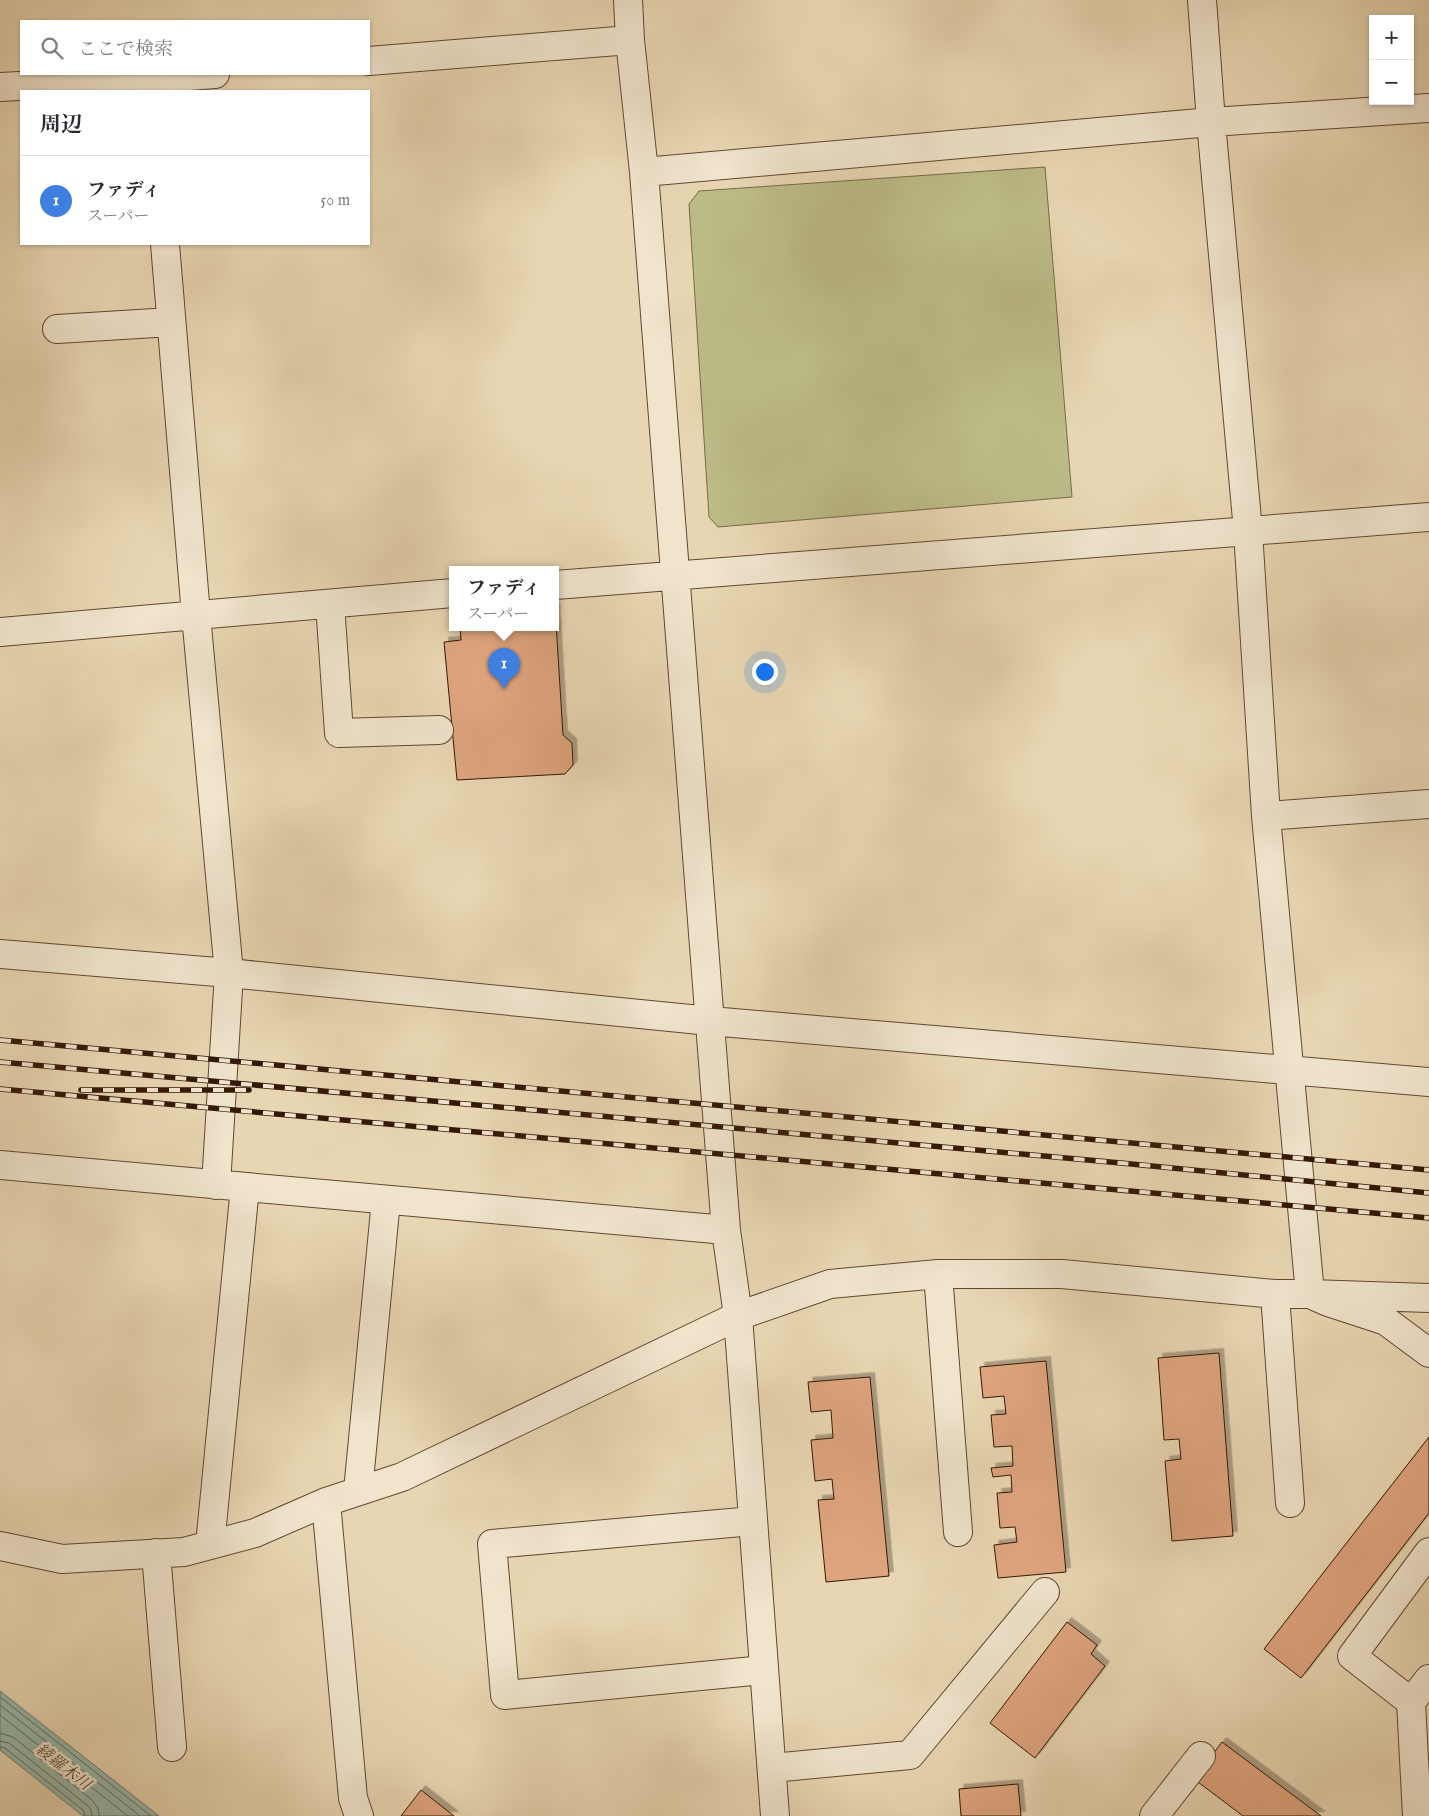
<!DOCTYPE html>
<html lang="ja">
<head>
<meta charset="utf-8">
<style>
  body { margin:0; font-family:"IM FELL English","Noto Serif JP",serif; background:#f2f2f3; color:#2b2b33 }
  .controls { position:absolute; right:15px; top:15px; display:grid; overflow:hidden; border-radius:0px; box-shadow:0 1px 4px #0004 }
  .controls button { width:45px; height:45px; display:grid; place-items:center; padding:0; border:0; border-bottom:1px solid #e1e1e2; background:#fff; color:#2b2b33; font:25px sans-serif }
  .you { position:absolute; left:764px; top:671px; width:18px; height:18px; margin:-12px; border:4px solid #fff; border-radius:50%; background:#1a73e8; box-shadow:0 0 0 8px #1a73e833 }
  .badge { display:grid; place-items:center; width:32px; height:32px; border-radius:50%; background:#0f766e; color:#fff; font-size:16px; font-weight:700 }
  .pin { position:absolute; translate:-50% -41px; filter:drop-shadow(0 1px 2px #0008) }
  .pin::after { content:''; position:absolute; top:26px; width:18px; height:15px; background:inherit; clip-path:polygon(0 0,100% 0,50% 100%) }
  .popup { position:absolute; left:449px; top:566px; width:110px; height:65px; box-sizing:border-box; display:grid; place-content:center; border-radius:0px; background:#fff; filter:drop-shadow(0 1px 4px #0005); font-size:16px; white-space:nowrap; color:#7c7c81 }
  .popup b { font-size:19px; color:#2b2b33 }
  .popup::after { content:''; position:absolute; left:50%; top:100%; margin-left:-10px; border:10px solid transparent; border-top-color:#fff }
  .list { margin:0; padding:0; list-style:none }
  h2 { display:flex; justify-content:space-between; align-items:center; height:65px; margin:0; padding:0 20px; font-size:21px }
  h2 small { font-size:16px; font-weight:400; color:#7c7c81 }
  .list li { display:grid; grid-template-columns:32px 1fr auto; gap:15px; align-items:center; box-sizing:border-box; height:90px; padding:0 20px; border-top:1px solid #e1e1e2 }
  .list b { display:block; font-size:19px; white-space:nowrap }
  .list p { margin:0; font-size:16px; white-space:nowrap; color:#7c7c81 }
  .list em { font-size:16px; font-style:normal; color:#7c7c81 }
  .icon { flex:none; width:28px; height:28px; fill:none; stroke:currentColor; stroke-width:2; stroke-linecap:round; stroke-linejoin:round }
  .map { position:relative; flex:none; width:1429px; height:1816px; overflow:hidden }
  .search { position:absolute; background:#fff; box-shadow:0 1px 4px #0004; left:20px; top:20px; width:350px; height:55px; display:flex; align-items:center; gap:12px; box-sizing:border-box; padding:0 18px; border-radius:0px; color:#7c7c81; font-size:19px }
  .panel { position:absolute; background:#fff; box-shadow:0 1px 4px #0004; left:20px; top:90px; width:350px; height:155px; border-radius:0px }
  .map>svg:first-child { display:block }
  .green { fill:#bcbc88; stroke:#786a47 }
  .water { fill:#97b9ad; stroke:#6f796a }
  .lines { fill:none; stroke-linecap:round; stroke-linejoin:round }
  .shore { stroke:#66685a; stroke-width:1 }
  .building { fill:#dea47e; stroke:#341806; filter:url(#shadow) }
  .minor-casing { stroke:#614831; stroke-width:30 }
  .minor { stroke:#f0e4cd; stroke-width:28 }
  .rail-casing { stroke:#341806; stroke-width:5.5 }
  .rail { stroke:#f0e4cd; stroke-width:4; stroke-dasharray:11; stroke-linecap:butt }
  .labels { text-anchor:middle; stroke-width:5; stroke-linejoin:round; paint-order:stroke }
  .water-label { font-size:16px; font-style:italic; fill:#524838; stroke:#f0e4cd }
</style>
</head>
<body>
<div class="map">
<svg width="1429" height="1816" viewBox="0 0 1429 1816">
  <defs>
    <filter id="shadow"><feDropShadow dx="4.5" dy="-4.5" stdDeviation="0" flood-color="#0004"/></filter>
  </defs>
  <rect width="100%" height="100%" fill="#e8d6b2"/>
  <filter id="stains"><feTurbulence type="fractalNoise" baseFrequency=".004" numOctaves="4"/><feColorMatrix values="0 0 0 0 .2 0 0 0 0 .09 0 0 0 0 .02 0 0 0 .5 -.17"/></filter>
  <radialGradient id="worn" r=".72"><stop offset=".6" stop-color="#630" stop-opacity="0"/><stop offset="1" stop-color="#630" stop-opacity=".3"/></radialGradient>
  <path class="green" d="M1045 167 1072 497 718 527 709 517 689 204 699 191Z"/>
  <path class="water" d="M0 1691 159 1816H83L0 1750Z"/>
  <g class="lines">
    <path class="shore" d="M0 1697 151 1816
      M0 1705 140 1816
      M0 1715 128 1816
      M0 1733 13 1737 92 1800 98 1808 99 1816
      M0 1741 9 1743 87 1805 91 1810 92 1816
      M0 1747 5 1748 83 1810 85 1816"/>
  </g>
  <path class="building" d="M555 607 563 735 572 743 573 765 565 774 457 780 444 642 461 640 460 628H555Z
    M1219 1353 1233 1536 1172 1541 1165 1461 1181 1459 1179 1439 1164 1440 1158 1358Z
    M1046 1361 1066 1572 998 1578 994 1545 1017 1542 1015 1527 1000 1528 997 1493 1012 1492 1011 1475 993 1477 991 1468 1013 1466 1012 1446 994 1447 991 1415 1006 1414 1004 1396 983 1398 980 1367Z
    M870 1377 889 1576 826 1582 818 1500 834 1499 832 1479 815 1481 811 1440 833 1438 831 1410 811 1412 808 1382Z
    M1429 1437V1513L1301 1678 1264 1649Z
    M1067 1622 1097 1645 1091 1654 1105 1666 1035 1758 990 1723Z
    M1222 1742 1321 1816H1243L1194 1779Z
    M1018 1784 1021 1816H961L959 1789Z
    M421 1790 454 1816H401Z"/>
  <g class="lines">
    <g class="minor-casing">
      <path id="minor" d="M628 0 630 40 644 172 726 1230 738 1316 775 1816
        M1202 0 1211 122 1248 531 1266 816 1310 1294 1429 1298
        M369 61 630 40
        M0 87 150 79 215 74
        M644 172 1211 122 1429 108
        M165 244 196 615 229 973 216 1185
        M57 329 171 322
        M555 585 1429 517
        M330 604 339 733 439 730
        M0 632 453 593
        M1266 816 1429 804
        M0 954 229 973 710 1021 1429 1082
        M0 1165 726 1230
        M938 1274 958 1532
        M1275 1294 1290 1503
        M358 1491 386 1200
        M326 1502 353 1798 359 1816
        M753 1521 492 1544 505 1695 764 1670
        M210 1545 245 1187
        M0 1546 62 1559 184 1552 255 1533 326 1502 402 1477 738 1316 830 1284 938 1274H1062L1275 1294H1310L1328 1302 1386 1321 1429 1353
        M156 1553 172 1747
        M1411 1702 1352 1656 1429 1552
        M772 1768 910 1755 1045 1592
        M1154 1816 1201 1756
        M1417 1816 1411 1702 1429 1679"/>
    </g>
    <use href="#minor" class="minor"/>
    <g class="rail-casing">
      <path id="rail" d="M0 1040 1429 1170
        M0 1062 1121 1163 1429 1193
        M0 1089 1429 1218
        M81 1090H249"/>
    </g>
    <use href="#rail" class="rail"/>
  </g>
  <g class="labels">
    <g class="water-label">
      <text transform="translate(64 1766) rotate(38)" y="6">綾羅木川</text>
    </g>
  </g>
  <rect width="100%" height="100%" filter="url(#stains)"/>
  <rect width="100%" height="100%" fill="url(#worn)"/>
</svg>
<div class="controls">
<button>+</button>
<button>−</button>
</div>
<div class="you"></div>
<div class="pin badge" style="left:504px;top:689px;background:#3f7fe0">1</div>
<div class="popup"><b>ファディ</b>スーパー</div>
<div class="search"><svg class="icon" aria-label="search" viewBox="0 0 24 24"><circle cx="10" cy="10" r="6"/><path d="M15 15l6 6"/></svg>ここで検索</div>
<section class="panel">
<h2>周辺<small></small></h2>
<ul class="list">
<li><span class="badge" style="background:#3f7fe0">1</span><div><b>ファディ</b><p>スーパー</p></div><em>50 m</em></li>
</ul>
</section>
</div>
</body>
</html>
